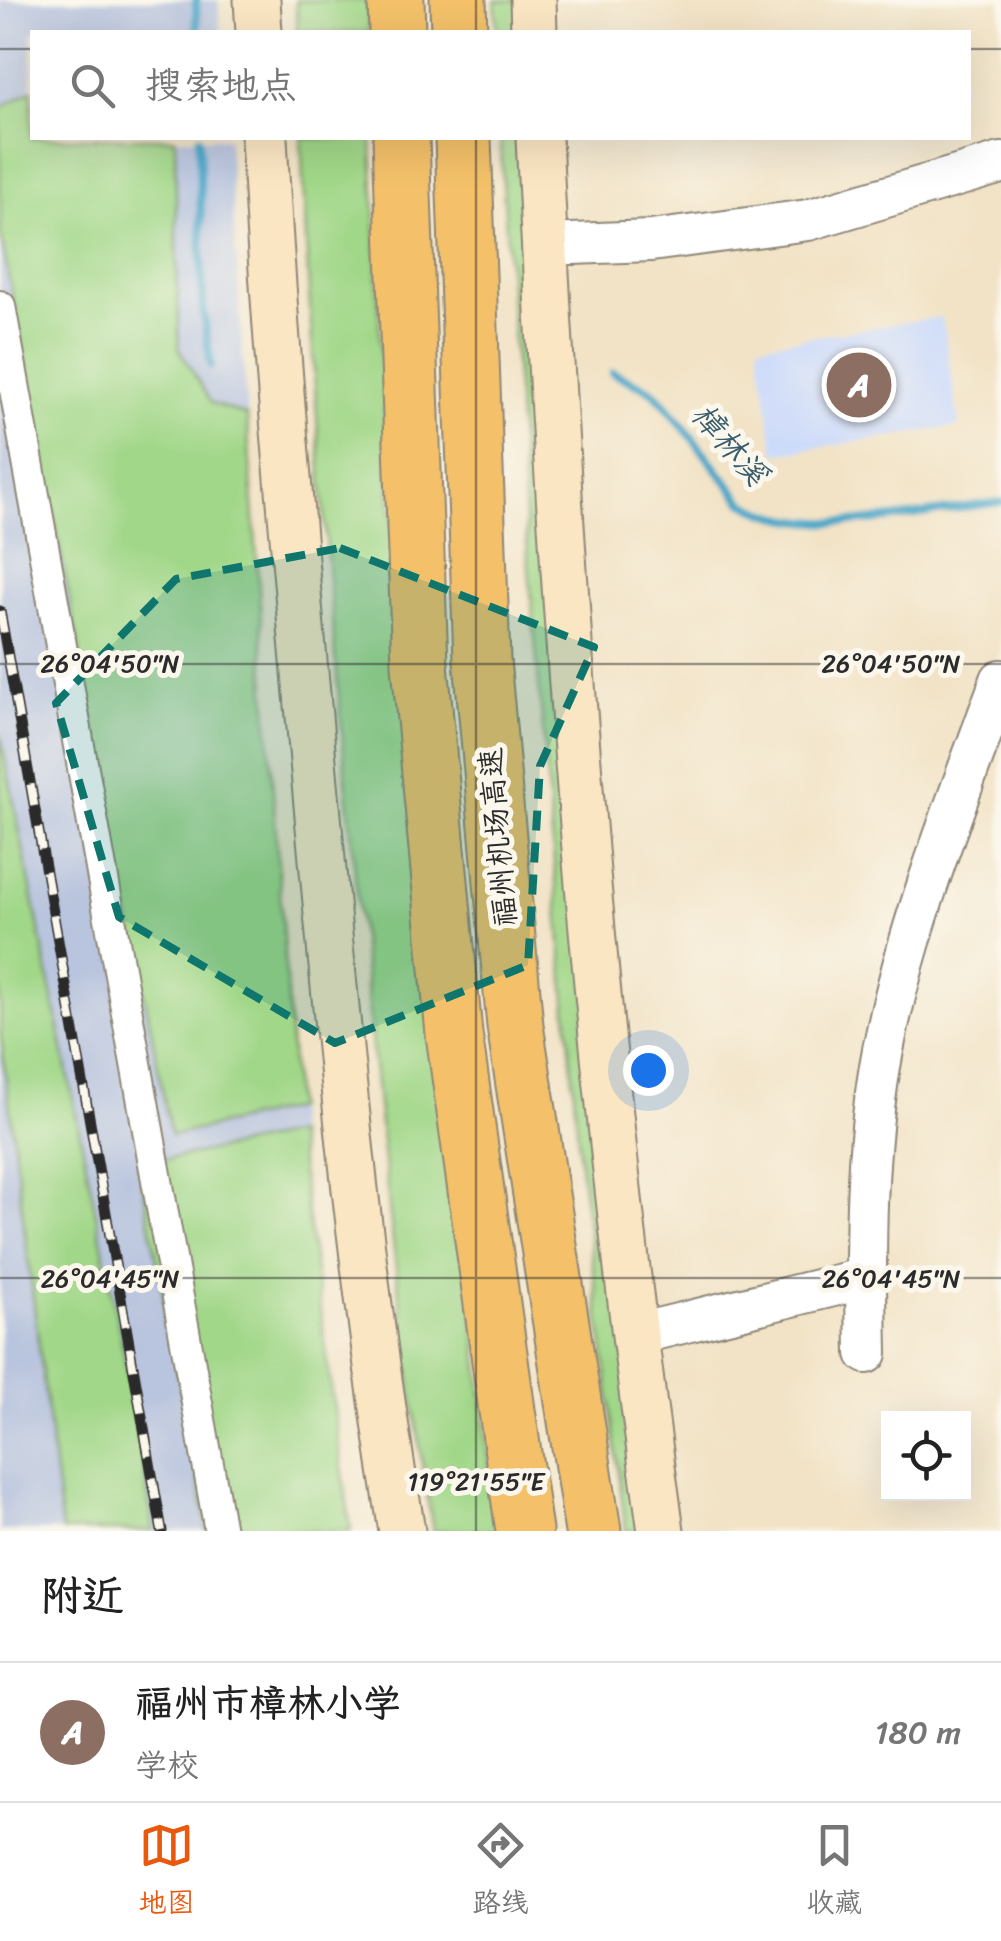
<!DOCTYPE html>
<html lang="zh">
<head>
<meta charset="utf-8">
<style>
  body { margin:0; font-family:Sriracha,"LXGW WenKai TC",sans-serif; background:#f2f2f2; color:#222 }
  .controls { position:absolute; right:30px; bottom:30px; display:grid; overflow:hidden; border-radius:0px; box-shadow:0 10px 40px #0002 }
  .controls button { width:90px; height:90px; display:grid; place-items:center; padding:0; border:0; border-bottom:2px solid #e0e0e0; background:#fff; color:#222; font:50px sans-serif }
  .you { position:absolute; left:648px; top:1070px; width:35px; height:35px; margin:-25px; border:8px solid #fff; border-radius:50%; background:#1a73e8; box-shadow:0 0 0 15px #1a73e833 }
  .badge { display:grid; place-items:center; width:65px; height:65px; border-radius:50%; background:#ea580c; color:#fff; font-size:32px; font-weight:700 }
  .pin { position:absolute; translate:-50% -50%; border:5px solid #fff; box-shadow:0 2px 10px #0006 }
  .list { margin:0; padding:0; list-style:none }
  h2 { display:flex; justify-content:space-between; align-items:center; height:130px; margin:0; padding:0 40px; font-size:42px }
  h2 small { font-size:32px; font-weight:400; color:#767676 }
  .list li { display:grid; grid-template-columns:65px 1fr auto; gap:30px; align-items:center; box-sizing:border-box; height:140px; padding:0 40px; border-top:2px solid #e0e0e0 }
  .list b { display:block; font-size:38px; white-space:nowrap }
  .list p { margin:0; font-size:32px; white-space:nowrap; color:#767676 }
  .list em { font-size:32px; font-style:normal; color:#767676 }
  .icon { flex:none; width:55px; height:55px; fill:none; stroke:currentColor; stroke-width:2; stroke-linecap:round; stroke-linejoin:round }
  .map { position:relative; flex:none; width:1001px; height:1531px; overflow:hidden }
  .search { position:absolute; background:#fff; box-shadow:0 10px 40px #0002; left:30px; right:30px; top:30px; height:110px; display:flex; align-items:center; gap:25px; box-sizing:border-box; padding:0 35px; border-radius:0px; color:#767676; font-size:38px }
  .sheet { height:270px; background:#fff }
  nav { display:flex; justify-content:space-around; align-items:center; box-sizing:border-box; height:140px; border-top:2px solid #e0e0e0; background:#fff; font-size:28px; color:#767676 }
  nav a { display:grid; justify-items:center; gap:5px }
  nav .on { color:#ea580c }
  .map>svg:first-child { display:block }
  .built { fill:#cddbfa }
  .industrial { fill:#b9c5de }
  .green { fill:#a1d788; stroke:#66815a; stroke-width:2.5 }
  .lines { fill:none; stroke-linecap:round; stroke-linejoin:round }
  .stream { stroke:#4ba7c9; stroke-width:8 }
  .minor-casing { stroke:#8e8778; stroke-width:34 }
  .tertiary-casing { stroke:#8e8778; stroke-width:44 }
  .secondary-casing { stroke:#8e8778; stroke-width:49 }
  .motorway-casing { stroke:#8e8778; stroke-width:59 }
  .minor { stroke:#fff; stroke-width:30 }
  .tertiary { stroke:#fff; stroke-width:40 }
  .secondary { stroke:#fbe6c3; stroke-width:45 }
  .motorway { stroke:#f4c16a; stroke-width:55 }
  .rail-casing { stroke:#2b2b2b; stroke-width:11 }
  .rail { stroke:#fbf7ec; stroke-width:8; stroke-dasharray:22; stroke-linecap:butt }
  .marked { fill:#0f766e; fill-opacity:0.2; stroke:#0f766e; stroke-width:8; stroke-dasharray:20 12; stroke-linejoin:round }
  .ticks { fill:none; stroke:#2b2b2b; stroke-width:2.5; stroke-opacity:0.45 }
  .labels { text-anchor:middle; stroke-width:10; stroke-linejoin:round; paint-order:stroke }
  .street-label { font-size:30px; fill:#2b2b2b; stroke:#fbf7ec }
  .water-label { font-size:32px; font-style:italic; fill:#385d6a; stroke:#fbf7ec }
  .ticks-label { font-size:25px; text-anchor:middle; fill:#2b2b2b; stroke:#fbf7ec; stroke-width:10; stroke-linejoin:round; paint-order:stroke }
</style>
</head>
<body>
<div class="map">
<svg width="1001" height="1531" viewBox="0 0 1001 1531">
  <rect width="100%" height="100%" fill="#fbf7ec"/>
  <filter id="ink" filterUnits="userSpaceOnUse"><feTurbulence type="fractalNoise" baseFrequency=".01" numOctaves="2"/><feDisplacementMap in="SourceGraphic" scale="20" xChannelSelector="R" yChannelSelector="G"/><feConvolveMatrix kernelMatrix="1 2 1 2 8 2 1 2 1" color-interpolation-filters="sRGB"/></filter>
  <filter id="wash" filterUnits="userSpaceOnUse"><feTurbulence type="fractalNoise" baseFrequency=".0048" numOctaves="4" result="noise"/><feDisplacementMap in="SourceGraphic" scale="40" xChannelSelector="R" yChannelSelector="G"/><feGaussianBlur stdDeviation="2.25" result="paint"/><feColorMatrix in="noise" values="0 0 0 0 0 0 0 0 0 0 0 0 0 0 0 0 0 1.4 0 .05"/><feComposite in="paint" operator="in"/></filter>
  <g filter="url(#wash)">
    <rect width="100%" height="100%" fill="#f2e3c6"/>
    <path class="built" d="M942 317 959 426 775 454 758 345Z"/>
    <path class="industrial" d="M0 0H218L221 32H32V138H228L296 1134 139 1165 208 1531H0Z"/>
    <path class="green" d="M296 0H368L369 32H297Z
      M495 0H519L521 32H497Z
      M32 90V138H175L179 348 211 403 247 416 295 1108 171 1136 0 231V108Z
      M301 138H372L380 337 400 639 497 1531H433C400 1334 381 1136 361 937 335 671 313 405 301 138Z
      M500 138H525L651 1531H626L580 1164 527 546Z
      M0 733 125 1359 154 1531H62L0 1031Z
      M296 1134 351 1531H208L139 1165Z"/>
    <g class="lines">
      <path class="stream" d="M196 0 197 32
        M199 138 203 309 211 366
        M613 373 651 390 666 405 743 502C808 543 926 511 1001 502"/>
    </g>
  </g>
  <g filter="url(#ink)">
    <g class="lines">
      <g class="minor-casing">
        <path id="minor" d="M0 306 220 1531"/>
      </g>
      <g class="tertiary-casing">
        <path id="tertiary" d="M545 245 651 241 808 220 1001 163
          M633 1335 866 1278
          M867 1353C865 1253 864 1148 883 1050 908 922 957 802 1001 680"/>
      </g>
      <g class="secondary-casing">
        <path id="secondary" d="M257 0 259 32
          M533 0 534 32
          M264 138C275 349 295 560 314 772 337 1026 360 1279 402 1531
          M539 138C562 603 595 1069 661 1531"/>
      </g>
      <g class="motorway-casing">
        <path id="motorway" d="M396 0 397 32
          M458 0 459 32
          M401 138 420 664 454 1034 524 1531
          M463 138 482 660 515 1026 593 1531"/>
      </g>
      <use href="#minor" class="minor"/>
      <use href="#tertiary" class="tertiary"/>
      <use href="#secondary" class="secondary"/>
      <use href="#motorway" class="motorway"/>
      <g class="rail-casing">
        <path id="rail" d="M0 611 162 1531"/>
      </g>
      <use href="#rail" class="rail"/>
    </g>
  </g>
  <path class="marked" d="M340 548 594 647 540 766 528 965 335 1043 119 917 56 703 176 579Z"/>
  <path class="ticks" d="M476 0V32M0 49H32M968 49H1001M476 138V1531M0 664H1001M0 1278H1001"/>
  <g class="labels">
    <g class="street-label">
      <text transform="translate(498 837) rotate(-95)" y="10">福州机场高速</text>
    </g>
    <g class="water-label">
      <text transform="translate(730 444) rotate(49)" y="11">樟林溪</text>
    </g>
  </g>
  <g class="ticks-label">
    <text x="110" y="672">26°04'50"N</text>
    <text x="891" y="672">26°04'50"N</text>
    <text x="110" y="1287">26°04'45"N</text>
    <text x="891" y="1287">26°04'45"N</text>
    <text x="476" y="1490">119°21'55"E</text>
  </g>
</svg>
<div class="controls">
<button><svg class="icon" aria-label="locate" viewBox="0 0 24 24"><circle cx="12" cy="12" r="6"/><path d="M12 2v4M12 18v4M2 12h4M18 12h4"/></svg></button>
</div>
<div class="you"></div>
<div class="pin badge" style="left:859px;top:385px;background:#8d6e63">A</div>
<div class="search"><svg class="icon" aria-label="search" viewBox="0 0 24 24"><circle cx="10" cy="10" r="6"/><path d="M15 15l6 6"/></svg>搜索地点</div>
</div>
<section class="sheet">
<h2>附近<small></small></h2>
<ul class="list">
<li><span class="badge" style="background:#8d6e63">A</span><div><b>福州市樟林小学</b><p>学校</p></div><em>180 m</em></li>
</ul>
</section>
<nav>
<a class="on"><svg class="icon" aria-label="map" viewBox="0 0 24 24"><path d="M3 6l6-2 6 2 6-2v14l-6 2-6-2-6 2zM9 4v14M15 6v14"/></svg>地图</a>
<a><svg class="icon" aria-label="directions" viewBox="0 0 24 24"><path d="M12 3l9 9-9 9-9-9zM9 14v-3h6M13 9l2 2-2 2"/></svg>路线</a>
<a><svg class="icon" aria-label="saved" viewBox="0 0 24 24"><path d="M7 4h10v16l-5-4-5 4z"/></svg>收藏</a>
</nav>
</body>
</html>
